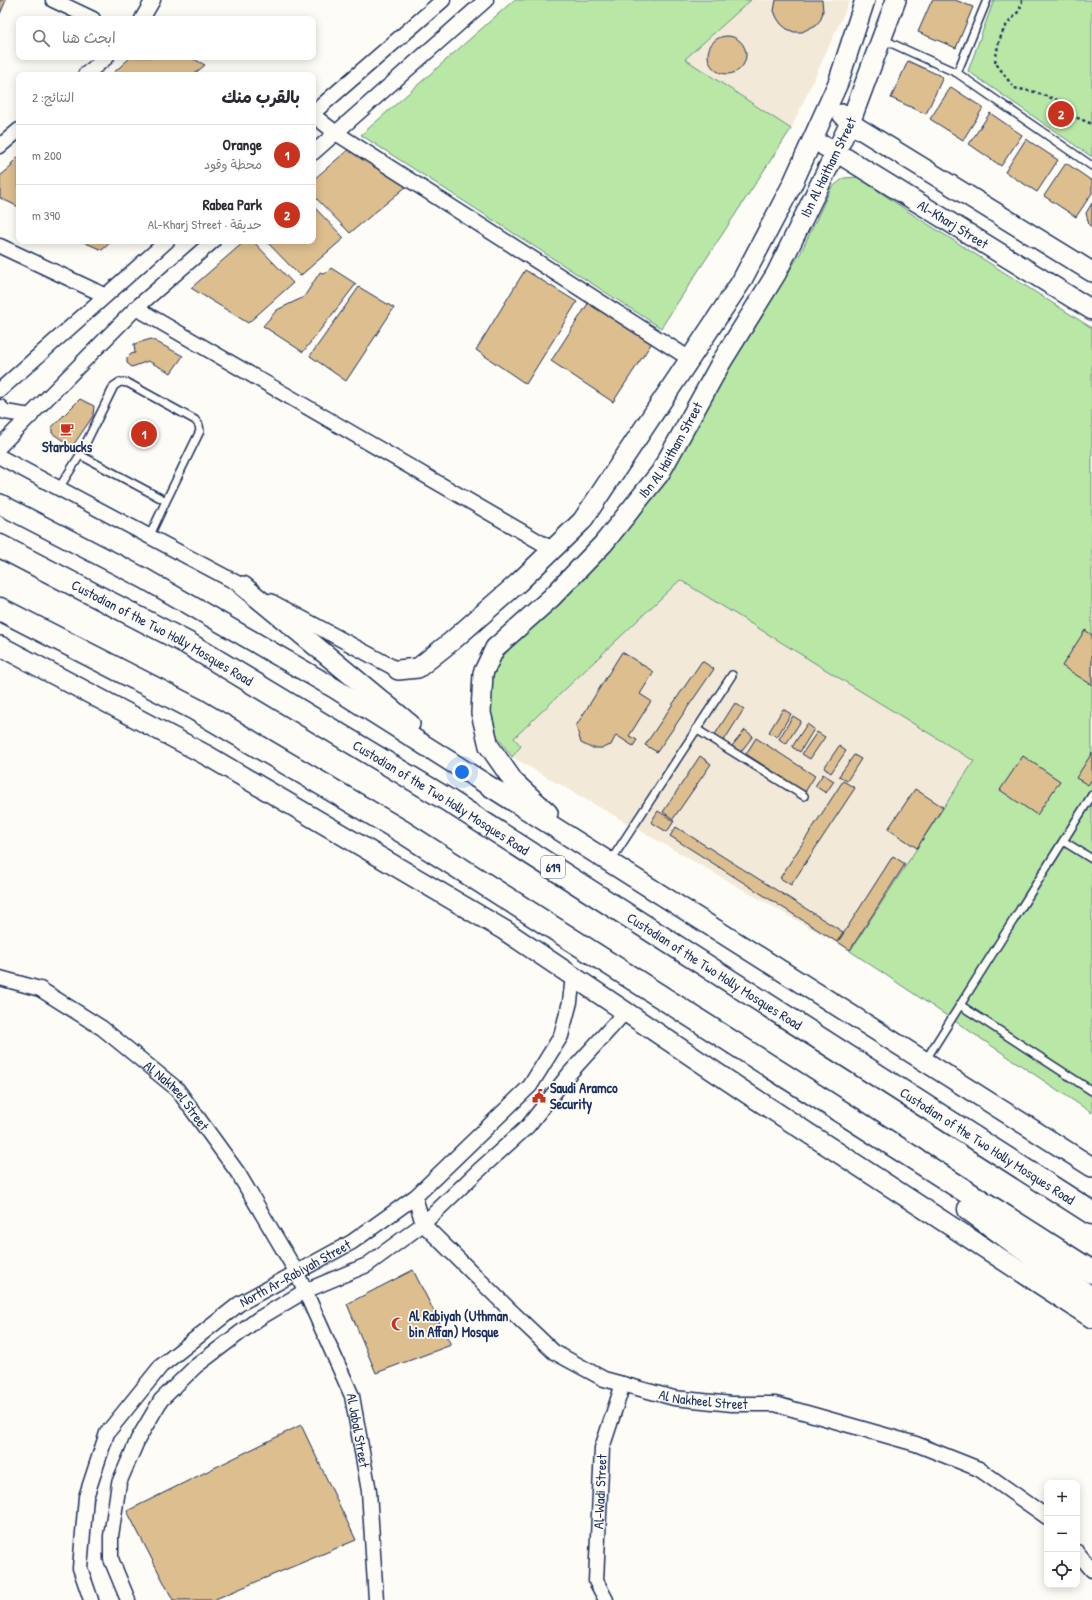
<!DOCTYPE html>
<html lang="ar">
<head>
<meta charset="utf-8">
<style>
  body { margin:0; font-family:"Patrick Hand","Playpen Sans Arabic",sans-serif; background:#f7f7f7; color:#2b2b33; direction:rtl }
  .controls { position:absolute; right:12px; bottom:12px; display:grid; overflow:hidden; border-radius:8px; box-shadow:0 2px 10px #0003 }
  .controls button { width:36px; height:36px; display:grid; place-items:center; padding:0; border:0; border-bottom:1px solid #e1e1e2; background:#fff; color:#2b2b33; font:20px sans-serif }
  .you { position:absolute; left:462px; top:772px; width:14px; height:14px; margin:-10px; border:3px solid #fff; border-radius:50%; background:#1a73e8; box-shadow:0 0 0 6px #1a73e833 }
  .badge { display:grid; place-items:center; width:26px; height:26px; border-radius:50%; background:#c8321e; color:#fff; font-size:13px; font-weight:700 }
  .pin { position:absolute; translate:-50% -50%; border:2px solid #fff; box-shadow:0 1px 4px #0006 }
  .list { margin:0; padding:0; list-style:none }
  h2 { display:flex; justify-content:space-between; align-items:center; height:52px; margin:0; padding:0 16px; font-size:17px }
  h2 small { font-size:13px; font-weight:400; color:#7c7c81 }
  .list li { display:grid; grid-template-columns:26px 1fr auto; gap:12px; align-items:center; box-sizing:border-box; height:60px; padding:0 16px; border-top:1px solid #e1e1e2 }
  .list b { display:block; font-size:15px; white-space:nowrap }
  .list p { margin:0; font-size:13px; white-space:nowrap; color:#7c7c81 }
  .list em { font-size:13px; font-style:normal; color:#7c7c81 }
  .icon { flex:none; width:22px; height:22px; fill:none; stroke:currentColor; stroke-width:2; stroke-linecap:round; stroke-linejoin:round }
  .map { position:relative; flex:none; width:1092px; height:1600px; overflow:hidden; direction:ltr }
  .search { position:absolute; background:#fff; box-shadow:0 2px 10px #0003; left:16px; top:16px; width:300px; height:44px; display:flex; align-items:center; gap:10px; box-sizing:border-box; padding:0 14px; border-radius:8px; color:#7c7c81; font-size:15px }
  .panel { position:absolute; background:#fff; box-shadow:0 2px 10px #0003; left:16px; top:72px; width:300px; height:172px; border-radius:8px; direction:rtl }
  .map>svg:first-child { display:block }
  .built { fill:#f3e9d8 }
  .green { fill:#b8e7a6; stroke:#6a8b82 }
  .building { fill:#dcbe8f; stroke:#1b2f5e }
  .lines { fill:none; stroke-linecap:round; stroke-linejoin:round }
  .lane-casing { stroke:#1b2f5e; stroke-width:10 }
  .street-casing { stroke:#1b2f5e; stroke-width:17 }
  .secondary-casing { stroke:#1b2f5e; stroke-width:22 }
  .highway-casing { stroke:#1b2f5e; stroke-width:25 }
  .path { stroke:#1b2f5e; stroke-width:2.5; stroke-dasharray:3 3; stroke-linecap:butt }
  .lane { stroke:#fdfcf7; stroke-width:7 }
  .street { stroke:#fdfcf7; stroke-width:14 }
  .secondary { stroke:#fdfcf7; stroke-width:19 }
  .highway { stroke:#fdfcf7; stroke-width:22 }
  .labels { text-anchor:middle; stroke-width:3.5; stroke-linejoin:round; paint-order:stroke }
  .shield { fill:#fdfcf7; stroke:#5f6c8c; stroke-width:1 }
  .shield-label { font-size:13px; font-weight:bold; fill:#1b2f5e }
  .street-label { font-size:14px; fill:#1b2f5e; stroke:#fdfcf7 }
  .poi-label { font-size:14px; font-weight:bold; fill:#1b2f5e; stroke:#fdfcf7; text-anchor:start }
</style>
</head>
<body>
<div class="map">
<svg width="1092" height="1600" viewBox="0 0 1092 1600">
  <rect width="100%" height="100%" fill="#fdfcf7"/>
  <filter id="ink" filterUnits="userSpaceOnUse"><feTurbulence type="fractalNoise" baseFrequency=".025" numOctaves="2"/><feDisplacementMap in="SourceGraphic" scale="8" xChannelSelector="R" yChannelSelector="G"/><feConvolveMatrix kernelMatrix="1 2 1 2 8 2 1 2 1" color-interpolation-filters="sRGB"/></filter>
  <g filter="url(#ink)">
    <path class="built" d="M751 0H850L791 129 685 59Z
      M680 580 976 762 850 951 512 757 521 746 514 738Z"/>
    <path class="green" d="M514 0H751L685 59 791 129 661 328 361 135Z
      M994 0H1092V157L968 71Z
      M858 177 915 216 1092 328V1113L850 951 974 761 680 580 514 738 521 746 512 757 496 735 488 698 494 675 502 657 600 560 718 387 801 252 831 188 844 178Z"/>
    <path class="building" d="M0 0H6L0 14Z
      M776 0H822L823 11 821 19 816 25 802 32H794L787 29 781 24 777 18 774 11Z
      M932 0H955L973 7 956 48 918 32Z
      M708 55a19 19 0 1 1 38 0a19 19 0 1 1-38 0Z
      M131 57H190L205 65 193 75H111Z
      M908 61 943 77 926 114 891 98Z
      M951 87 983 108 963 140 930 119Z
      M990 113 1022 135 1001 166 969 144Z
      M1026 139 1058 160 1037 192 1005 172Z
      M350 148 407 186 350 233 313 195V180Z
      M19 156V207L0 198V176L12 166 11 164Z
      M1066 163 1092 181V193L1076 217 1044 196Z
      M1092 203V227L1089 225 1086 213Z
      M313 206 344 238 300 276 266 241H313Z
      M81 241H112L102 250Z
      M245 241H253L293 283 248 323 191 288Z
      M331 268 356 284 303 352 263 326 277 310 304 297 320 272 325 274Z
      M525 270 577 302 526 384 476 350Z
      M359 287 394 308 346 381 310 356Z
      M589 302 653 341 613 402 551 361Z
      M151 339 183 356 171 373 148 361 132 367 127 363V358L131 354 135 353 134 344Z
      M80 399 94 406 93 416 72 447 52 433V427Z
      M1085 630 1092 635V685L1062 666Z
      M622 652 654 672 640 694 651 701 629 736 637 740 633 746 616 735 611 745 602 748H591L581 743 576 726Z
      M702 661 714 669 657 752 645 745Z
      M735 703 744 709 723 742 714 736Z
      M783 709 791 714 777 737 769 732Z
      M793 716 801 721 786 744 779 739Z
      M807 724 814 729 800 752 792 747Z
      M745 730 753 736 739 754 731 747Z
      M817 732 825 737 810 759 802 754Z
      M756 738 815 776 805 792 746 754Z
      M839 746 846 751 831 773 824 768Z
      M1092 753V779L1088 785 1076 778Z
      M854 755 861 759 847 781 839 776Z
      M700 756 711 764 673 819 663 812Z
      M1023 756 1060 781 1037 815 1000 790Z
      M823 774 834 781 826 793 815 786Z
      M843 781 855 788 791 885 780 878Z
      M915 789 943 807 917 848 888 829Z
      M658 811 674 821 667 832 651 822Z
      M676 827 843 932 837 942 670 836Z
      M893 856 905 864 850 950 838 942Z
      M413 1270 451 1345 376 1373 347 1304Z
      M301 1425 356 1540 213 1600H173L127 1511Z"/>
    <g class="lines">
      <g class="lane-casing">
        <path id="lane" d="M882 39 957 73 1092 166
          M957 73 987 0
          M80 455 114 386 120 382 128 383 195 420 199 425 200 431 166 501
          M59 488 80 455 166 501 150 535
          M696 729 804 796
          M1063 841 1092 859
          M610 862 732 675
          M960 1005 1092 1091
          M925 1061 1092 795"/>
      </g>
      <g class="street-casing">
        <g id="street">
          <path d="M53 0 93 19"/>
          <path d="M142 19 153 0"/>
          <path d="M85 75 107 57"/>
          <path d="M313 113 443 0"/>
          <path d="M313 115 336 133 690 359"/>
          <path d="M0 146 19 130"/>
          <path d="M313 153 486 0"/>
          <path d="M0 246 104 295"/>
          <path d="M136 308 552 549"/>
          <path d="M0 390 167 241"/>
          <path d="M0 407 5 412 31 416"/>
          <path d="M0 446 136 308 213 241"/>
          <path d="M0 457 252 591"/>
          <path d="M270 601 398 670"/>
          <path id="s1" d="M0 978 40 989 102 1028 177 1089 238 1173 297 1273 352 1396 369 1491 376 1600"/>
          <path id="s2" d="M415 1197 423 1224 509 1309 554 1352 604 1379 674 1398 732 1404H775L916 1444 979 1469 1047 1517"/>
          <path d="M1077 1552 1092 1570"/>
          <path id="s3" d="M91 1600 80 1568 86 1497 107 1433 161 1366 239 1304 352 1242 415 1197 530 1086 561 1036 570 1002 573 976"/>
          <path d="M128 1600 111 1559V1536L119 1483 138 1439 161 1400 196 1366 258 1319 305 1291 367 1265 423 1224 476 1173 528 1126 569 1074 625 1012"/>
          <path id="s4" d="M606 1600 596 1581 602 1448 623 1384"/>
        </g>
      </g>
      <g class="secondary-casing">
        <g id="secondary">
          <path d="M842 114 850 123 1092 272"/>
          <path id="s5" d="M824 146 836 152 1092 310"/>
          <path d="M0 504 145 579 334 688 1092 1167"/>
          <path d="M243 586 410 724"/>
          <path d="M0 646 208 756 504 930 748 1094 1092 1318"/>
          <path d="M398 670 418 668 452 641 518 583 582 521 741 282 792 185 838 83 865 0"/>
          <path id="s6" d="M548 813 514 782 489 746 481 713 483 673 495 648 551 598 603 544 660 473 722 361 776 274 850 123 896 0"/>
        </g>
      </g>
      <g class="highway-casing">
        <g id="highway">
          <path id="s7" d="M0 546 187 643 446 799 1092 1213"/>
          <path d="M0 609 195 709 403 832 1092 1272"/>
          <path d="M969 1209 1092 1299"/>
        </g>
      </g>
      <path class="path" d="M1022 0C1021 13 1013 16 1006 26 999 37 997 50 995 62L1014 88 1035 92 1060 101 1068 114 1092 124"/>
      <use href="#lane" class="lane"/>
      <use href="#street" class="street"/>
      <use href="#secondary" class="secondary"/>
      <use href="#highway" class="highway"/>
    </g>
  </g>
  <defs>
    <g id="cafe-bare" transform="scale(1.08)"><path d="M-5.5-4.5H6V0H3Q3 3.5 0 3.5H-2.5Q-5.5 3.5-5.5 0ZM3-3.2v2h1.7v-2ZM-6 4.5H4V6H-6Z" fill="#c8321e" stroke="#fdfcf7" stroke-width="2.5" paint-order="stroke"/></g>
    <g id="civic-bare" transform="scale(1.08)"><path d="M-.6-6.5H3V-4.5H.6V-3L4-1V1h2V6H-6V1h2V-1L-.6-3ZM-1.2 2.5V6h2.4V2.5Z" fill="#c8321e" stroke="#fdfcf7" stroke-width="2.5" paint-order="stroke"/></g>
    <g id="mosque-bare" transform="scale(1.08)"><path d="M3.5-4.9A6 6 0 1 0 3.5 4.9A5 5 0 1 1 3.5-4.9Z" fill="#c8321e" stroke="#fdfcf7" stroke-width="2.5" paint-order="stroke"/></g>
  </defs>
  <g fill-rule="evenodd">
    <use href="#cafe-bare" x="67" y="429"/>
    <use href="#civic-bare" x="539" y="1096"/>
    <use href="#mosque-bare" x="398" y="1324"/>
  </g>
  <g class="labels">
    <rect class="shield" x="541" y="856" width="24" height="22" rx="3"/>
    <g class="shield-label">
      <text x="553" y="872">619</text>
    </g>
    <g class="street-label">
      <text dy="5" stroke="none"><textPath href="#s6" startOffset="782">Ibn Al Haitham Street</textPath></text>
      <text dy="5" stroke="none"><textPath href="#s5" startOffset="151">Al-Kharj Street</textPath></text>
      <text dy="5" stroke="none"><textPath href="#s6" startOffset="458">Ibn Al Haitham Street</textPath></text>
      <text dy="5" stroke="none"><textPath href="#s7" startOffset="184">Custodian of the Two Holly Mosques Road</textPath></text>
      <text dy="5" stroke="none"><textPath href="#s7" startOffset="508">Custodian of the Two Holly Mosques Road</textPath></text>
      <text dy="5" stroke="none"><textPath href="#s7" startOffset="832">Custodian of the Two Holly Mosques Road</textPath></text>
      <text dy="5" stroke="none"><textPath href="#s1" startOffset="216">Al Nakheel Street</textPath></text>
      <text dy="5" stroke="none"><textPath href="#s7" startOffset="1156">Custodian of the Two Holly Mosques Road</textPath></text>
      <text dy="5" stroke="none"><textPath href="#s3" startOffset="422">North Ar-Rabiyah Street</textPath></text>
      <text dy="5" stroke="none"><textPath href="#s2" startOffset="370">Al Nakheel Street</textPath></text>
      <text dy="5" stroke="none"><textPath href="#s1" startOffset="601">Al Jabal Street</textPath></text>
      <text dy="5" stroke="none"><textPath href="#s4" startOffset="111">Al-Wadi Street</textPath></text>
    </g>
    <g class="poi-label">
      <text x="67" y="452" text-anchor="middle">Starbucks</text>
      <text x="550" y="1093">Saudi Aramco<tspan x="550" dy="16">Security</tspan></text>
      <text x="409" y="1321">Al Rabiyah (Uthman<tspan x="409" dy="16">bin Affan) Mosque</tspan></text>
    </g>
  </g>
</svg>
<div class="controls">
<button>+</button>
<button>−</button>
<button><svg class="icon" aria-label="locate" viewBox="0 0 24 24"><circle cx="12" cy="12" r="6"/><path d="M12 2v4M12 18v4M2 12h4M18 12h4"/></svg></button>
</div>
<div class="you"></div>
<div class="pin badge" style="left:144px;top:434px">1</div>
<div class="pin badge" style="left:1061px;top:114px">2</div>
<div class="search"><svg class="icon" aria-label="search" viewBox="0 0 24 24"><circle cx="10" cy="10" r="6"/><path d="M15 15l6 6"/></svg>ابحث هنا</div>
<section class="panel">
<h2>بالقرب منك<small>النتائج: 2</small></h2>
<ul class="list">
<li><span class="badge">1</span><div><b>Orange</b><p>محطة وقود</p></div><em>200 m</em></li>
<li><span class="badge">2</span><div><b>Rabea Park</b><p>حديقة · Al-Kharj Street</p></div><em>390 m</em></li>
</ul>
</section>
</div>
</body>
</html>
